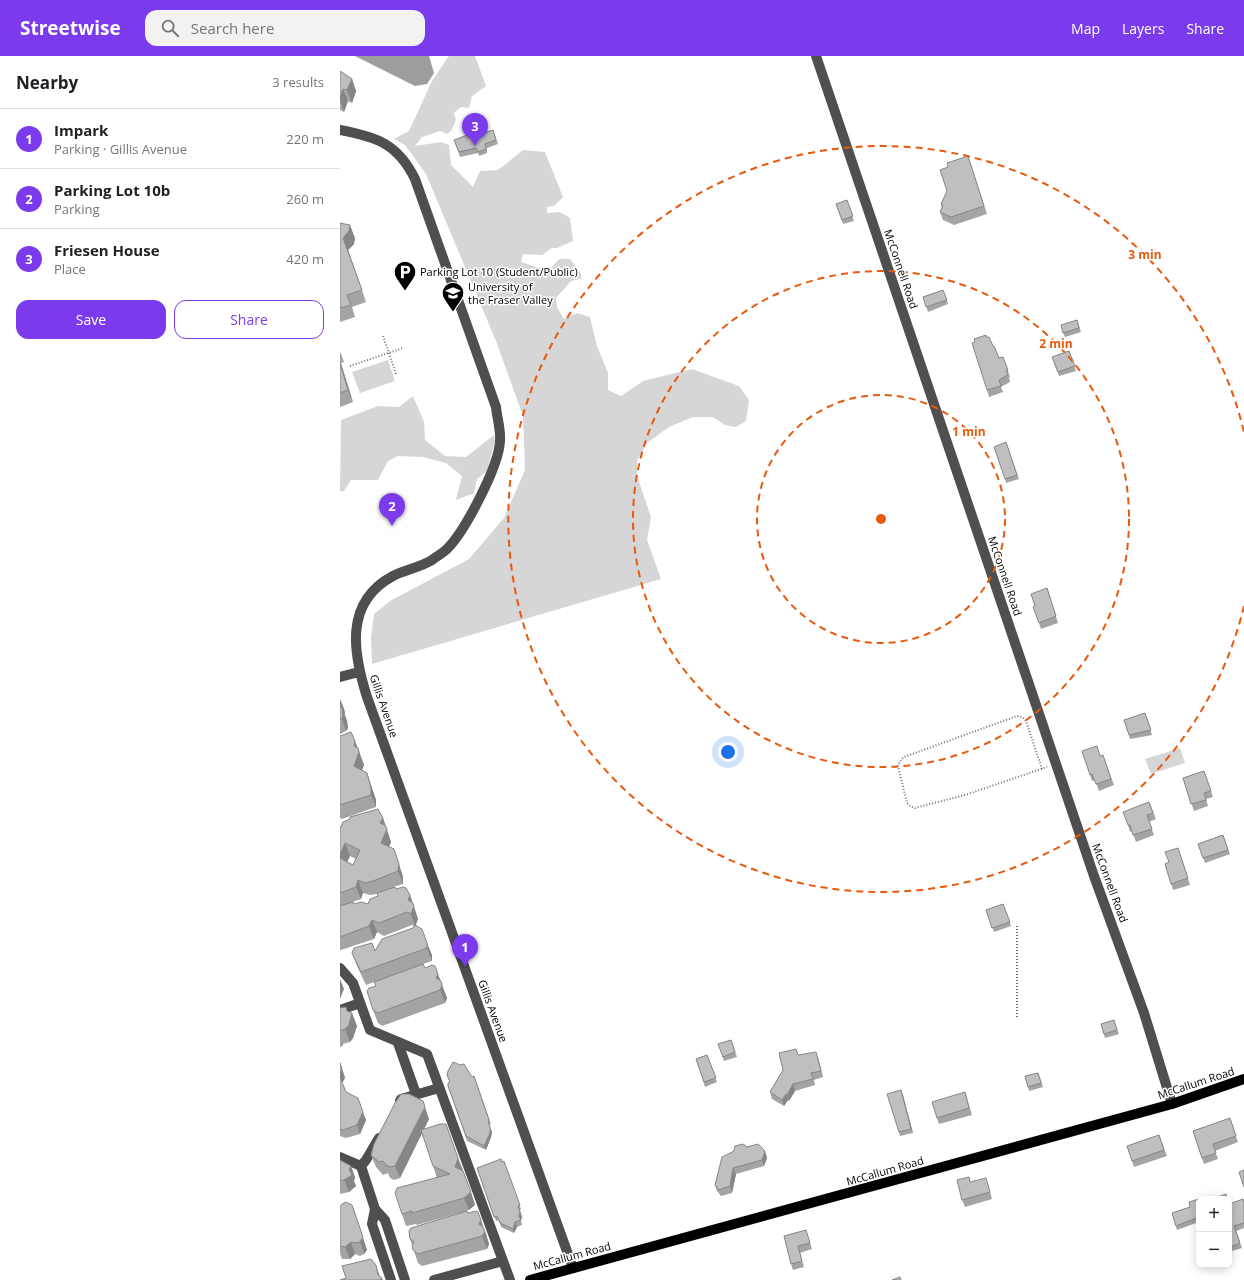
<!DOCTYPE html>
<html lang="en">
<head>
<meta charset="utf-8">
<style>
  body { margin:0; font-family:"Open Sans",sans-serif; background:#f2f2f2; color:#202124 }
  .controls { position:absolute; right:12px; bottom:12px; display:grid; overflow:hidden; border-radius:8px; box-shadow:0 2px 10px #0003 }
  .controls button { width:36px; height:36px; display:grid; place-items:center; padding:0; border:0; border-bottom:1px solid #e0e0e0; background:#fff; color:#202124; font:20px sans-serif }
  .you { position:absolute; left:388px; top:696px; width:14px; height:14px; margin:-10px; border:3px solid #fff; border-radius:50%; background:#1a73e8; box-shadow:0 0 0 6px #1a73e833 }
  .badge { display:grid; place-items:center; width:26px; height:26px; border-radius:50%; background:#7c3aed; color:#fff; font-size:13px; font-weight:700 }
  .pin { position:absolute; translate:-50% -33px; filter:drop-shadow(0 1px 2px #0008) }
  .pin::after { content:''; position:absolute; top:21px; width:14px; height:12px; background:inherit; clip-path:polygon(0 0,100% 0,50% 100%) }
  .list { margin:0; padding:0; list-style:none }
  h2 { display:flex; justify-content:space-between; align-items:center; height:52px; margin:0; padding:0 16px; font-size:17px }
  h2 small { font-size:13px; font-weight:400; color:#757577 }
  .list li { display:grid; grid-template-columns:26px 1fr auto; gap:12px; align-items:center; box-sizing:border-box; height:60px; padding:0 16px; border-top:1px solid #e0e0e0 }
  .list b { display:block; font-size:15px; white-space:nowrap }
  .list p { margin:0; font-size:13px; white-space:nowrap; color:#757577 }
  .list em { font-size:13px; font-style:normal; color:#757577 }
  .actions { display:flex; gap:8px; padding:12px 16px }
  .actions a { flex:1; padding:9px 0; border:1px solid #7c3aed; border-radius:12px; text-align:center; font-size:14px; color:#7c3aed }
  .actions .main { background:#7c3aed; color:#fff }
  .icon { flex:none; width:22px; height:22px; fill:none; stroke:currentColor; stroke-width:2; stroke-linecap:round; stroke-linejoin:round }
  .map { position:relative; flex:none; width:904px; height:1224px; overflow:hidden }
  header { display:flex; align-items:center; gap:24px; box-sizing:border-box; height:56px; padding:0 20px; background:#7c3aed; color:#fff }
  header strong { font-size:19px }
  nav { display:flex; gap:22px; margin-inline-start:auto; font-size:14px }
  .search { width:280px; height:36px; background:#f2f2f2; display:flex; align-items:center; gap:10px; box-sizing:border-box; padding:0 14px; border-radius:12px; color:#757577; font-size:15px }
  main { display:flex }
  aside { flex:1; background:#fff }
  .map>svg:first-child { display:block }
  .green { fill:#d6d6d6 }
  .water { fill:#9d9d9d }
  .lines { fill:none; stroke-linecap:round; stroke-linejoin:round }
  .path { stroke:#717171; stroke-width:2; stroke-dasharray:1 2; stroke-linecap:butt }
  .minor { stroke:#4f4f4f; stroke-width:10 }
  .major { stroke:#000; stroke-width:10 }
  .wall { fill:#a4a4a4; fill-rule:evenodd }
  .shaded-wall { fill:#868686 }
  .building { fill:#bfbfbf; stroke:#868686 }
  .ring { fill:none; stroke:#e8590c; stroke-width:2; stroke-dasharray:7 5 }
  .labels { text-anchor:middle; stroke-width:3; stroke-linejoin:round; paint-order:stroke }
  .street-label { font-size:11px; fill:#000; stroke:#fff }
  .poi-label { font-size:11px; fill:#000; stroke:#fff; text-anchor:start }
  .centre { fill:#e8590c; stroke:#fff; stroke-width:2 }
  .ring-label { font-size:12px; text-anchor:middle; font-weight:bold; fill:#e8590c; stroke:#fff; stroke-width:3; stroke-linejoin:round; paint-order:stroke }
</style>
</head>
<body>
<header>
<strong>Streetwise</strong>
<div class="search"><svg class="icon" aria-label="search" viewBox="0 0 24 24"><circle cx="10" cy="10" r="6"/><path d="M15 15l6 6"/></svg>Search here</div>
<nav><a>Map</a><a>Layers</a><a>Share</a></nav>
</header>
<main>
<aside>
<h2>Nearby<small>3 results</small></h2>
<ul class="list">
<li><span class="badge">1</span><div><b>Impark</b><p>Parking · Gillis Avenue</p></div><em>220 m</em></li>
<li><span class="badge">2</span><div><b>Parking Lot 10b</b><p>Parking</p></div><em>260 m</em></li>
<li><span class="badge">3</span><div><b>Friesen House</b><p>Place</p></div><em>420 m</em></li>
</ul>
<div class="actions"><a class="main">Save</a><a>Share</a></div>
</aside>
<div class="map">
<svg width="904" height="1224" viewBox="0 0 904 1224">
  <rect width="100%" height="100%" fill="#fff"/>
  <path class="green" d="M109 0H135L146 30 132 40 129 52 121 51 114 57 116 64 111 75 107 78 100 75 82 81 75 90 101 86 109 89 111 109 133 131 140 115 158 114 183 94 205 96 223 141 214 150 207 151V157L220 156 230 162 233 185 217 192H212L202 199 183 198 181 206 208 215 219 203H230L241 217V223L231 225 216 242 217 251 224 263 237 257 250 261 257 290 268 317V334L281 340 303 325 352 313 399 330 409 344 406 365 396 371 385 369 373 361H353L329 371 307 387 297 405V420L311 461 307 484 321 523 32 608 31 582 34 558 50 545 129 503 164 462 185 414 183 360 156 285 86 118 65 89 54 83 69 75 92 25Z
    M48 304 55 325 20 337 12 316Z
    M73 340 84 366 85 384 105 400 126 401 154 379 155 385 147 415 137 423 134 437 116 444 122 420 106 407 83 401 58 400 48 405 38 424H11L4 435H0L1 364 38 350 59 351Z
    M840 692 845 707 811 718 805 703Z"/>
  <path class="water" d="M15 0H89L94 17 87 28 75 30Z"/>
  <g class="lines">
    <path class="path" d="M43 280 56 318
      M10 310 63 292
      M702 713 686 665 682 661 677 660 564 701 560 705 558 710 567 747 570 750 575 752 625 739 707 711
      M677 870V961"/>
    <path class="minor" d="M476 0 754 820 804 957 832 1048
      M0 74C37 81 58 88 75 123L156 351C157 362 161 374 160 385 159 410 125 475 107 493 103 497 97 500 92 504 81 511 65 514 53 520 4 546 13 597 27 641L233 1212
      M0 621 19 616
      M0 912 13 927 30 974 87 998 163 1205 94 1224
      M0 954 20 947
      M58 987 76 1038
      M60 1045 61 1043 99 1032
      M0 1101 21 1110 35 1153 32 1168 51 1224
      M21 1110 26 1104 39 1082
      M35 1153 45 1164 65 1224
      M163 1205 170 1224"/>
    <path class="major" d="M190 1224 832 1048 904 1023"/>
  </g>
  <path class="wall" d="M0 15 12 23 16 35 12 47 8 45 4 56 0 54Z
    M153 74 158 88 147 92V97L139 100 138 97 120 101 114 84 144 77Z
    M631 109 647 158 614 169 603 164 600 156 602 152 601 148Z
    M507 144 514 165 503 168 496 148Z
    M0 167 15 182 14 188 8 194 26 246 12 251 15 261 0 266Z
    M603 234 608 248 588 256 583 241Z
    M737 264 741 276 725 281 723 277Z
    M646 281 653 290 659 302 663 301 670 321H669L670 326 661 331 663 336 649 341 647 334Z
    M0 295 4 306 1 307 13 346 0 351Z
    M729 295 736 315 719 320 712 301Z
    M666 386 679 423 666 427 665 423Z
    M707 532 718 567 701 573 699 567 695 550Z
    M0 643 4 653 8 672 6 675 0 678Z
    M805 657 812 679 790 683 784 664Z
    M0 680 15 685 24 709 22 714 27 717 36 744V751L2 763 0 762Z
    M742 695 761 700 763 699 774 729 759 735 755 724 752 725Z
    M864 715 873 741 866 743 868 750 854 755 843 722Z
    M809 746 816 763 809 766 814 779 796 786 792 775 790 776 788 769Z
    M43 762 51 786 49 791 54 793 63 821V828L53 831 56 833 70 839 78 863 76 869 92 899V905L83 908 85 912 100 925 107 942 105 947 42 970 38 967 33 954 36 930 34 926 26 929 17 910 12 897 35 895 73 872 74 870 72 869 44 880 37 876 34 883 1 894H0V771ZM10 800 16 803 13 809 7 806ZM23 837 30 839 37 838 38 840 28 848H14L13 846 21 843Z
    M883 779 890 798 865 807 858 788Z
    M838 792 850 829 833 834 825 808 829 806Z
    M663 848 671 870 654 876 646 854Z
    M0 952 7 955 17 970 13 982 10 986 3 988V990L0 991Z
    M774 964 779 978 765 982 761 968Z
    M391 984 397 1001 384 1005 378 988Z
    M456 993 458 999 478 1002 483 1021 474 1024 475 1029 455 1035 449 1045 448 1044 444 1050 432 1043 430 1036Z
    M367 999 377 1026 365 1031 356 1003Z
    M0 1006 5 1022 2 1027 6 1036 26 1064 20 1078 6 1082 0 1080Z
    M134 1020 151 1068 149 1069 152 1076 151 1081 146 1094 127 1085 108 1030Z
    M700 1021 703 1031 689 1035 688 1031Z
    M561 1034 573 1077 560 1080 559 1076Z
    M625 1036 632 1059 599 1068 597 1062Z
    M890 1062 898 1086 875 1095 878 1103 864 1108 853 1075Z
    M89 1063 84 1073 123 1114 135 1149 127 1155 128 1157 146 1177 149 1188 147 1193 82 1210 78 1207 70 1183 119 1157 77 1169 76 1168 66 1170 62 1158 97 1122 82 1077 60 1122 54 1124 50 1122 48 1117 43 1119 36 1111 31 1099Z
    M819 1079 827 1100 794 1111 787 1090Z
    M407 1091 425 1095 427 1102 424 1110 396 1118 392 1137 381 1140 377 1135 375 1129Z
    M0 1104 15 1121 14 1125 16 1130 9 1136 0 1138Z
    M164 1105 181 1153 180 1154 182 1161 181 1164 182 1169 177 1171 174 1177 161 1171 159 1164 156 1165 137 1112Z
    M631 1126 648 1128 652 1143 625 1151 622 1144Z
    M859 1143V1166L837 1174 832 1157 850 1151Z
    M904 1147V1172L896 1175 902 1192 889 1196V1148Z
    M0 1151 16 1161 27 1194 24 1198 20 1200 15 1198 10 1203H2L0 1197Z
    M444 1180H468L472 1193 460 1197 464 1211 453 1214 451 1208Z"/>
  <path class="shaded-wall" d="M12 23 16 35 12 47 7 34Z
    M3 33 8 45 4 56 0 44V42Z
    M10 169 15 182 14 188 8 194 26 246 3 182Z
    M0 305 13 346 8 334 0 307Z
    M0 643 4 653 5 657 4 658 7 664 8 672 6 675 2 663 0 654Z
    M15 685 24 709 18 723 14 710V690Z
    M27 717 36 744V751L31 739Z
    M43 762 51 786 45 799 41 787 40 767Z
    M5 787 10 800 3 814 0 805V799Z
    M54 793 63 821V828L58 815Z
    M18 824 23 837 21 843 16 831Z
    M70 839 78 863 75 870 71 858 68 844Z
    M32 864 37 876 34 883 29 870Z
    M87 887 92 899V905L87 892Z
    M98 918 107 942 105 947 96 922Z
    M0 923 4 933 0 943Z
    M12 957 17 970 13 982 10 986 5 973Z
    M476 996 478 1002 483 1021 481 1015Z
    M0 1006 5 1022 2 1027 0 1021Z
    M453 1028 455 1035 449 1045 447 1039Z
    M561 1034 563 1039 573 1077 571 1073Z
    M446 1038 448 1044 444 1050 442 1044Z
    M85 1051 89 1063 60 1122 55 1110Z
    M23 1056 26 1064 20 1078 17 1069Z
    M150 1071 152 1076 151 1081 146 1094 144 1090Z
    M425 1095 427 1102 424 1110 422 1104Z
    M118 1102 123 1114 119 1123 115 1111Z
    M11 1110 15 1121 14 1125 16 1130 9 1136 4 1124Z
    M393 1112 396 1118 392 1137 390 1130Z
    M131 1136 135 1149 129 1154 124 1142Z
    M12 1149 27 1194 24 1198 20 1186Z
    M180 1156 182 1161 181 1164 179 1160Z
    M141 1164 149 1188 147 1193 142 1180 139 1168Z
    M175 1166 177 1171 174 1177 173 1173Z
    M11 1186 15 1198 10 1203 5 1191Z
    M36 1209 40 1221 42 1222 43 1224H40L38 1219Z"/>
  <path class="building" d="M0 15 12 23 7 34 3 33 0 42Z
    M143 73 144 77 153 74 156 84 145 88 146 93 138 96 136 92 119 96 114 84Z
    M628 100 644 150 611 161 600 156 603 149 601 148 607 135 600 114 608 111 607 107Z
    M507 144 513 160 502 164 496 148Z
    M0 167 10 169 9 175 3 182 22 234 7 239 11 249 0 252Z
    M603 234 607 244 586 251 583 241Z
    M737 264 739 272 723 277 721 269Z
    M646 279V281H649L653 290H654L659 302 663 301 668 314 666 315 668 319 659 324 661 330 647 334 632 287 635 286 634 283Z
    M729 295 735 310 718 316 712 301Z
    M0 307 8 334 0 337Z
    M666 386 677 419 665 423 654 391Z
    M707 532 716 560 699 567 693 551 695 550 691 538Z
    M0 650 2 652 3 659 2 663 0 664Z
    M805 657 811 674 789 679 784 664Z
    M11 676 15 685 14 690 18 692 19 696 14 710 27 717 31 732V739L0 749V680Z
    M757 690 760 700 763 699 771 723 756 728 752 718 750 719 742 695Z
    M864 715 871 735 864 737 866 744 851 748 843 722Z
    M809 746 813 757 807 759 812 773 793 779 790 769H788L783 756Z
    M38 753 43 762 40 767 45 769 47 773 41 787 54 793 59 808 58 815 33 825 25 827 18 824 16 831 0 837V802L13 809 20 794 5 787 0 799V771H1L3 766 10 763V761Z
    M883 779 888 794 863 802 858 788Z
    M838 792 848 822 831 828 825 808 829 806 825 796Z
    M55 831 56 833 63 831 66 832 70 839 68 844 72 846 74 850 71 858 67 856 39 867 32 864 29 870 0 881V850L13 846 14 848 21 846 28 848 30 843 38 840 37 837Z
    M663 848 670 866 652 872 646 854Z
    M75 869 82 873 87 887V892L21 916 12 897 14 892 32 887 35 895 42 883 73 872Z
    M83 908 85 912 92 909 95 910 98 918 96 922 101 925 102 929 100 934 38 957 33 954 27 935 29 932 36 930 34 926Z
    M6 951 7 955 12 957 9 969 5 973 0 975V952Z
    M774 964 777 974 764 978 761 968Z
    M391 984 395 996 383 1001 378 988Z
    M456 993 458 999 476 996 481 1015 471 1017 473 1023 453 1028 447 1039 446 1038 442 1044 430 1036 443 1014 439 997Z
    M367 999 376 1022 364 1026 356 1003Z
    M113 1006 120 1009 124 1008 132 1021 134 1020 149 1064 148 1065 150 1071V1077L144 1090 126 1080 108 1030V1027L110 1026 107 1019 108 1015Z
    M0 1007 2 1014 0 1018Z
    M698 1017 701 1027 688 1031 685 1020Z
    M0 1021 6 1036 18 1042 23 1056 17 1069 3 1074 0 1073Z
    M561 1034 571 1073 559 1076 547 1038Z
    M625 1036 629 1052 597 1062 592 1046Z
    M61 1038H69L83 1045 85 1051 55 1110 50 1111 46 1109 43 1105 39 1106 31 1099 34 1088 55 1047Z
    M890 1062 896 1080 873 1088 876 1097 862 1102 853 1075Z
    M100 1068H106L118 1102 115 1111 123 1115 131 1136 124 1142 72 1157V1155L62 1158 55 1137 57 1132 110 1118 93 1110 81 1074Z
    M819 1079 824 1094 792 1105 787 1090Z
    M403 1088 407 1091 418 1088 425 1095 422 1104 393 1112 390 1130 379 1134 375 1129 382 1101 394 1095 395 1090Z
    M161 1103 162 1106 164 1105 180 1149 178 1150 180 1156 179 1160 181 1164 175 1166 173 1173 160 1167 157 1160 154 1161 137 1112Z
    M0 1104 11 1110 9 1113 12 1119 4 1124 0 1125Z
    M904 1114V1131L899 1116Z
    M629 1121 630 1126 646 1122 650 1136 622 1144 617 1124Z
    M886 1138 887 1143H872Z
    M859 1143V1161L836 1170 832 1157 850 1151 849 1146Z
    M903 1143 904 1147V1167L894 1170 900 1187 889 1192V1148Z
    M6 1146 12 1149 23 1181 20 1186 15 1187 11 1186 5 1191 0 1190V1151L2 1148Z
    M127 1155 128 1157 136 1155 138 1156 141 1164 139 1168 143 1171 145 1176 142 1180 78 1198 73 1194 72 1190 74 1186 70 1183 69 1175 71 1172Z
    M466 1174 470 1187 458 1190 462 1205 451 1208 444 1180Z
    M31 1203 36 1209 38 1219 42 1222 40 1224H0L6 1222 2 1210Z
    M560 1221 561 1224H552Z"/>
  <g class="ring">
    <circle cx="541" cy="463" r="124"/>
    <circle cx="541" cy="463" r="248"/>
    <path d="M904 550A373 373 0 1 1 904 376"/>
  </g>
  <defs>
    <g id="parking-pin" transform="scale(1.15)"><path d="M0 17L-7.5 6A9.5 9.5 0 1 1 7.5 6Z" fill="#000" stroke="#fff"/><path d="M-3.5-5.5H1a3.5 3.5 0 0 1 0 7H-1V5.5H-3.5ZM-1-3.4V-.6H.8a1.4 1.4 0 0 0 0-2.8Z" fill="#fff"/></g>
    <g id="university-pin" transform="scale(1.15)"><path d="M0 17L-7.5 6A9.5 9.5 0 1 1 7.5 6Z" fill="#000" stroke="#fff"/><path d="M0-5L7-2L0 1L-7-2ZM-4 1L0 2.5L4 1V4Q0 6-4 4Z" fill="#fff"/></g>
  </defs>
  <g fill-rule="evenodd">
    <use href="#parking-pin" x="65" y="216"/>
    <use href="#university-pin" x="113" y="237"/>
  </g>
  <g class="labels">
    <g class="street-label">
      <text transform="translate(561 213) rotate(71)" y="4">McConnell Road</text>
      <text transform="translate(665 520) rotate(71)" y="4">McConnell Road</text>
      <text transform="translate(44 650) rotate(71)" y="4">Gillis Avenue</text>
      <text transform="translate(770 827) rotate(70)" y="4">McConnell Road</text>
      <text transform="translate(153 955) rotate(70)" y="4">Gillis Avenue</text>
      <text transform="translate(856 1027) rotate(-18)" y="4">McCallum Road</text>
      <text transform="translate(545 1115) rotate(-16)" y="4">McCallum Road</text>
      <text transform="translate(232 1200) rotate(-15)" y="4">McCallum Road</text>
    </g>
    <g class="poi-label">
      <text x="80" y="220">Parking Lot 10 (Student/Public)</text>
      <text x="128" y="235">University of<tspan x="128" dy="13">the Fraser Valley</tspan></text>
    </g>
  </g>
  <circle cx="541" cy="463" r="6" class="centre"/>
  <g class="ring-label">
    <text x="805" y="203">3 min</text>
    <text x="716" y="292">2 min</text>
    <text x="629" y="380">1 min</text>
  </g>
</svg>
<div class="controls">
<button>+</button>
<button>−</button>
</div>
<div class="you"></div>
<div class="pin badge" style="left:125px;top:911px">1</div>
<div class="pin badge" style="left:52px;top:470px">2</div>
<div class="pin badge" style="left:135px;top:90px">3</div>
</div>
</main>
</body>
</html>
